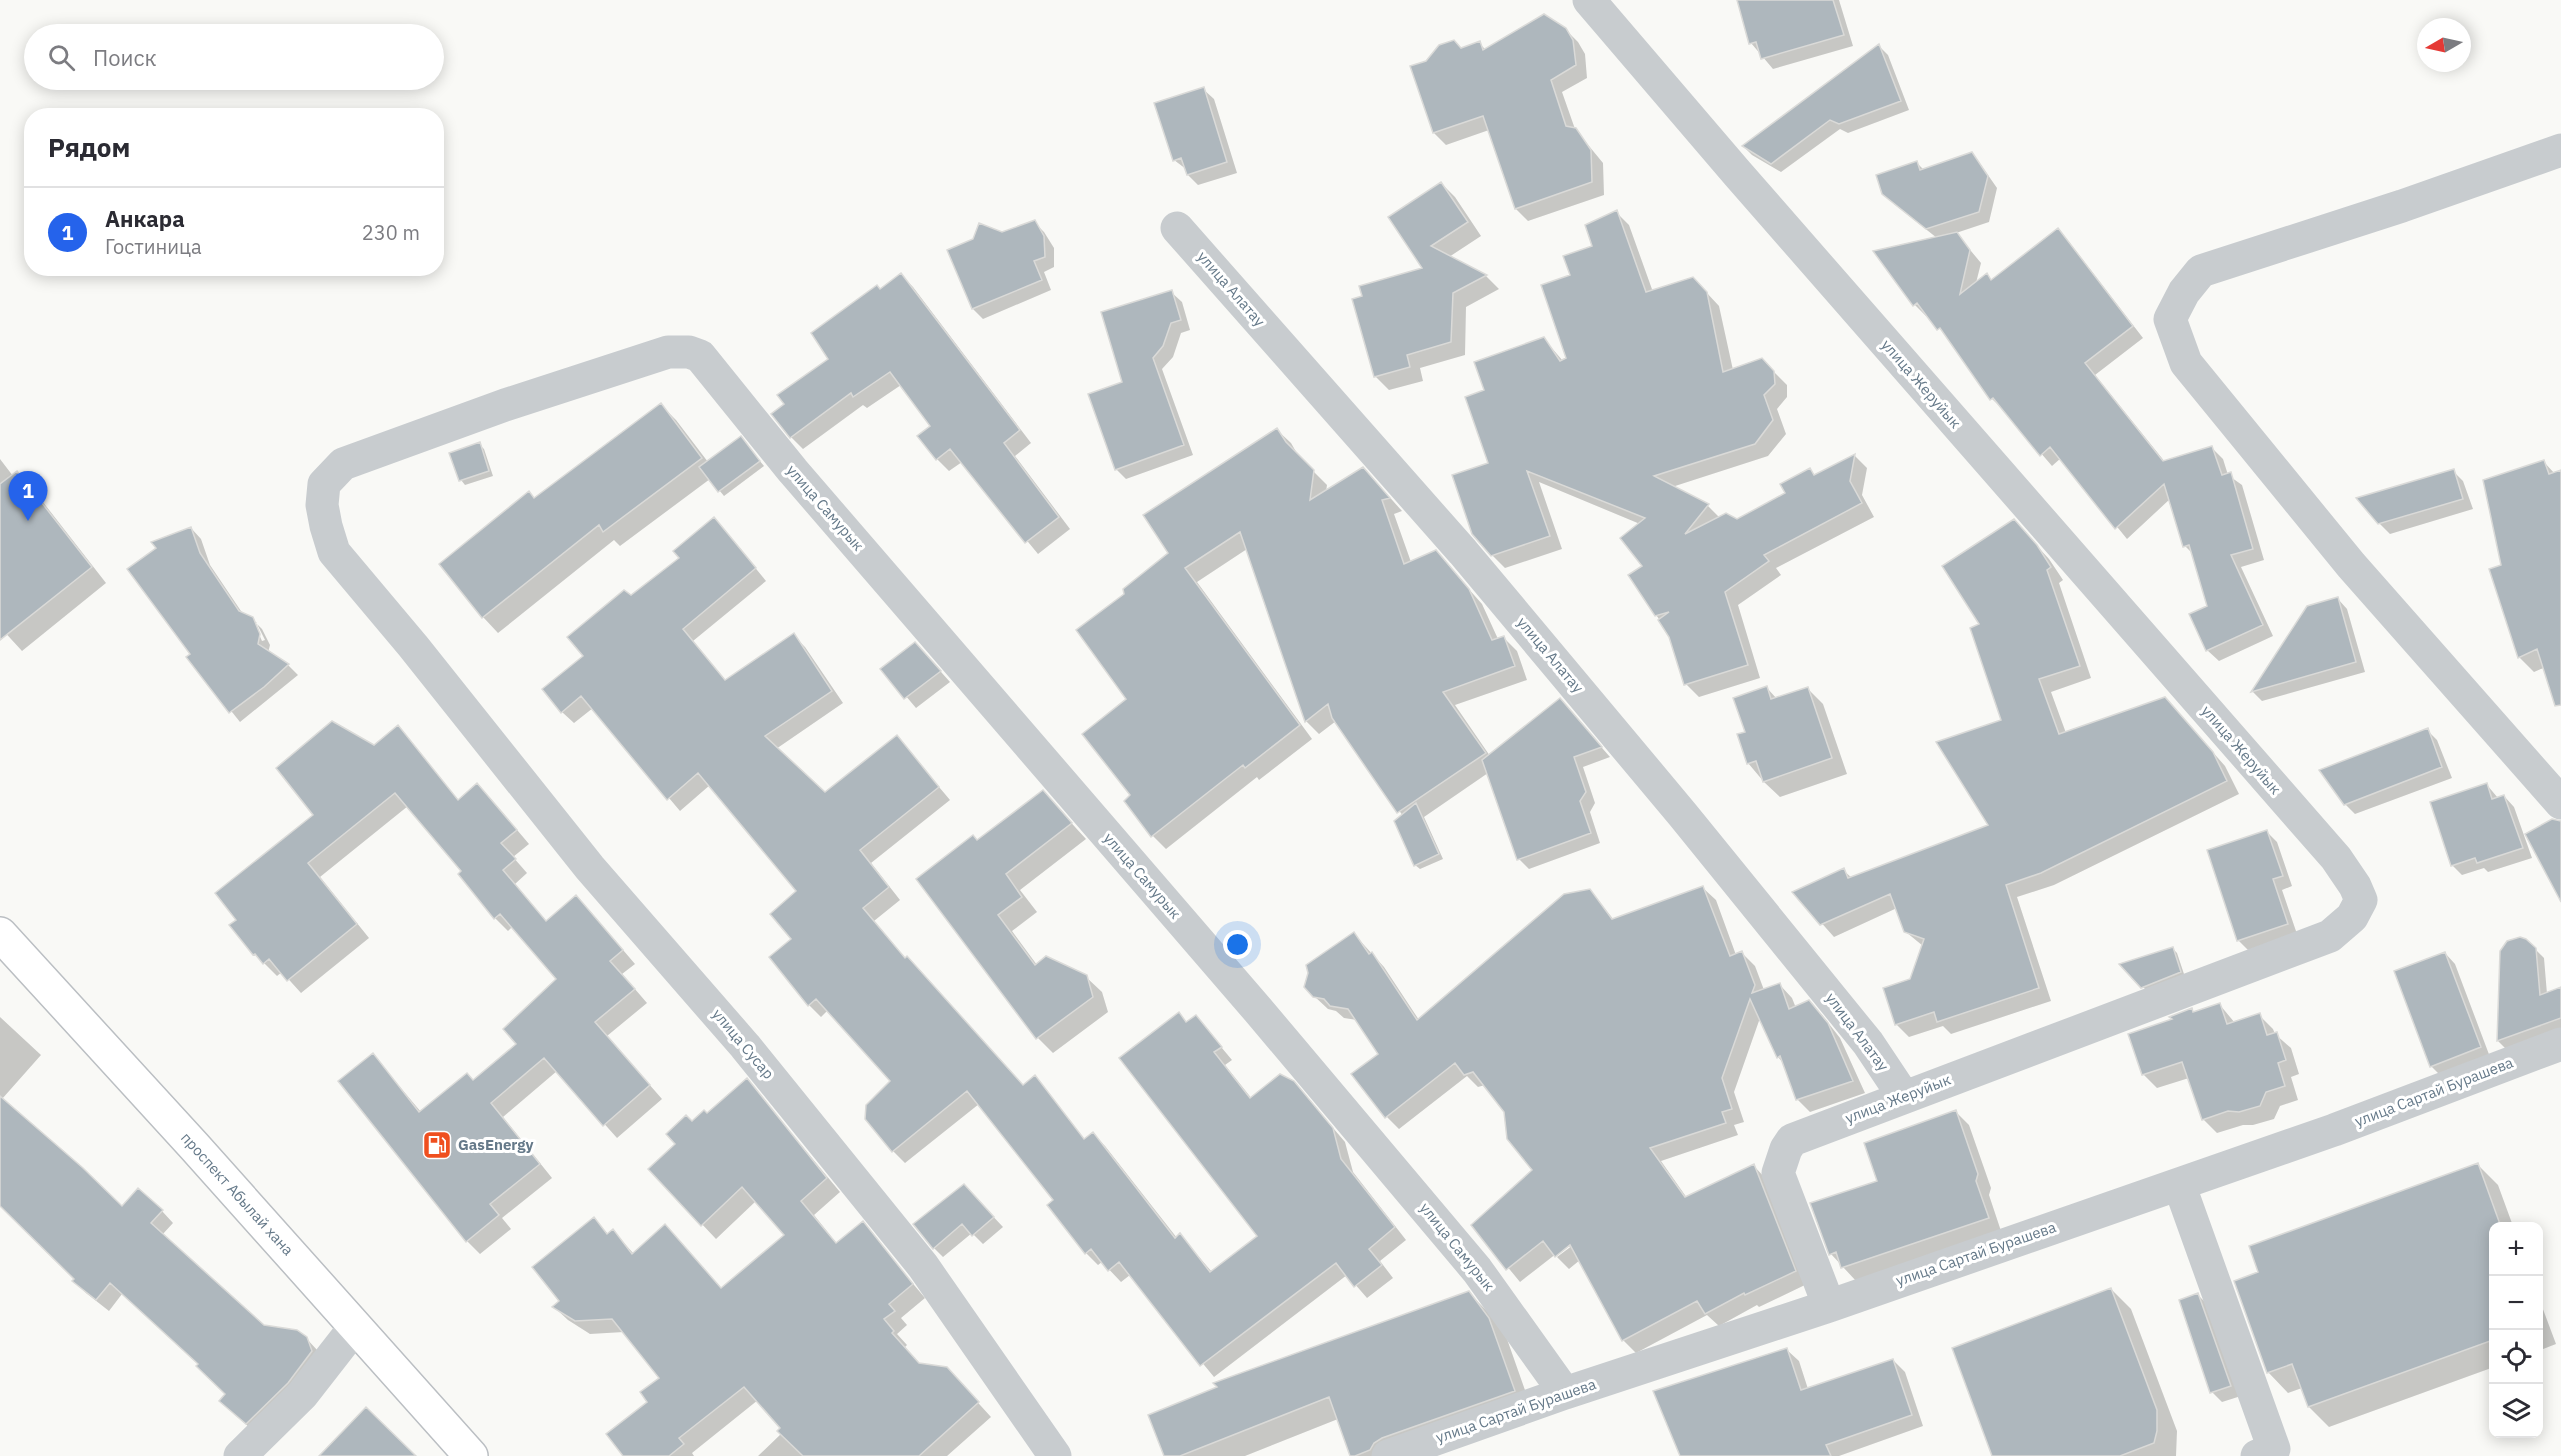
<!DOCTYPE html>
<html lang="ru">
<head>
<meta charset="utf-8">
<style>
  body { margin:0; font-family:"IBM Plex Sans",sans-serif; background:#f2f2f3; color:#2b2b33 }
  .controls { position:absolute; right:18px; bottom:18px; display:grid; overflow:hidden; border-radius:12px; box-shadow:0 3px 15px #0003 }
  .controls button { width:54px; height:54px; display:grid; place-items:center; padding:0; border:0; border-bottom:2px solid #e1e1e2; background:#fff; color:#2b2b33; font:30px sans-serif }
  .compass { position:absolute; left:2417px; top:18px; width:54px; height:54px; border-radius:50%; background:#fff; box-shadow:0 3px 15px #0003; rotate:261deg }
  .you { position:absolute; left:1238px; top:945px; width:21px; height:21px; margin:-15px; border:4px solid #fff; border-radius:50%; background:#1a73e8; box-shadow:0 0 0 9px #1a73e833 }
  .badge { display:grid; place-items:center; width:39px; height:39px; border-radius:50%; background:#2563eb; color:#fff; font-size:20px; font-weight:700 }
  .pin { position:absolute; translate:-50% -50px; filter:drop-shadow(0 2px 3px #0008) }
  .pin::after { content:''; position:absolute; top:32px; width:21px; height:18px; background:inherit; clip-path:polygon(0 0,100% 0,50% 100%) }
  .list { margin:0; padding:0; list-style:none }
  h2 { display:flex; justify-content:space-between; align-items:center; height:78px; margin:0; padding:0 24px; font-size:26px }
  h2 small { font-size:20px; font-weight:400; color:#7c7c81 }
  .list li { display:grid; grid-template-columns:39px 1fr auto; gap:18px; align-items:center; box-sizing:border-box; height:90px; padding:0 24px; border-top:2px solid #e1e1e2 }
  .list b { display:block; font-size:22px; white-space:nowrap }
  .list p { margin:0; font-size:20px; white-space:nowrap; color:#7c7c81 }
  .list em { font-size:20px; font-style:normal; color:#7c7c81 }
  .icon { flex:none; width:33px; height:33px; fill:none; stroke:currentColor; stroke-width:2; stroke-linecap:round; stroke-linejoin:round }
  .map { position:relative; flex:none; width:2561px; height:1456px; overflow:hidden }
  .search { position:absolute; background:#fff; box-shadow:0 3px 15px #0003; left:24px; top:24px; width:420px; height:66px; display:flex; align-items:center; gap:15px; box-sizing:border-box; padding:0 21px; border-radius:33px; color:#7c7c81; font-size:22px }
  .panel { position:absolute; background:#fff; box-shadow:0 3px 15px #0003; left:24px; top:108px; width:420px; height:168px; border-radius:24px }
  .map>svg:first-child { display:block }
  .shadow { fill:#0003 }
  .building { fill:#aeb7bd; stroke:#dadad8; stroke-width:1.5 }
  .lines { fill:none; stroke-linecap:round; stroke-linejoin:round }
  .major-casing { stroke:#bbbfc3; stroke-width:36 }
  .minor { stroke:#c8cccf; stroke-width:33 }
  .major { stroke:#fff; stroke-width:33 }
  .labels { text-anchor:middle; stroke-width:6; stroke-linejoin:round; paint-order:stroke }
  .street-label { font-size:15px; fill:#657989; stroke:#fff }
  .poi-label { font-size:15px; font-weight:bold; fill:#657989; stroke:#fff; text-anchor:start }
</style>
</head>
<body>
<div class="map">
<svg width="2561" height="1456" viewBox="0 0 2561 1456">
  <rect width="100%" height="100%" fill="#f9f9f6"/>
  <path class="shadow" d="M1745 0H1839L1853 46 1773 69 1751 43Z
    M1565 29 1578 42 1585 54 1587 78 1562 92 1575 129 1603 163 1604 195 1528 221 1516 209 1489 130 1446 145 1434 133 1462 49 1479 43 1486 50Z
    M1879 46 1888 55 1909 110 1848 133 1840 129 1781 172 1752 155 1744 147Z
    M1203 89 1214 99 1237 173 1198 185 1188 175 1186 169 1174 160Z
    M1971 154 1981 165 1997 188 1989 222 1956 233 1981 263 1976 283 1986 275 1992 281 2058 230 2069 242 2143 338 2095 375 2165 462 2212 448 2223 459 2228 475 2242 485 2264 560 2241 567 2273 636 2219 661 2207 650 2209 606 2193 554 2185 546 2170 499 2127 539 2061 458 2052 466 2004 410 1992 399 1950 340 1928 315 1926 316 1915 305 1875 252 1937 238 1894 204 1917 163 1924 170Z
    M1441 183 1455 197 1481 236 1449 257 1486 276 1499 289 1466 307 1465 355 1420 368 1423 381 1389 390 1375 376 1424 269Z
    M1616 212 1629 225 1653 292H1706L1719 306 1733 370 1762 360 1787 385V397L1777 409 1786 434 1768 456 1672 487 1708 506 1720 518 1737 520 1787 494 1810 470 1816 476 1855 456 1867 468 1862 495 1874 517 1776 568 1781 575 1738 605 1760 678 1699 697 1686 684 1670 636 1630 575 1644 566 1640 524 1539 482 1562 549 1505 568 1492 555 1486 391 1544 339 1563 361 1568 359 1572 276Z
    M1034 222 1044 232 1054 248V267L1044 272 1051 290 983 319 973 309 949 251Z
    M901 275 913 287 1031 443 1015 456 1070 529 1038 554 962 462 949 471 937 459 932 426 901 385 867 408 863 405 803 449 791 437 786 404 830 359 881 291Z
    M1171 292 1182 302 1190 330 1181 333 1173 357 1162 369 1193 455 1126 479 1116 469 1124 383Z
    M661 405 676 420 708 462 745 443 764 466 724 496 710 479 620 546 614 540 498 633 483 617 441 564 529 493 535 499Z
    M1277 430 1291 443 1299 457 1327 485 1326 492 1376 482 1402 511 1394 514 1411 562 1436 552 1482 604 1498 639 1503 637 1517 651 1527 680 1455 705 1490 756 1560 700 1610 757 1583 767 1595 803 1590 812 1600 843 1529 869 1519 859 1488 773 1424 817 1443 859 1420 869 1415 865 1403 816 1336 721 1319 734 1306 721 1247 549 1197 582 1312 739 1259 780 1257 777 1166 849 1153 836 1126 801 1133 796 1126 594 1170 553Z
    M479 444 484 449 493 476 465 485 461 480Z
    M0 459 13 476 17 473 32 488 106 583 22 651 0 627Z
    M2544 462 2555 474 2561 472V668L2550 665 2534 672 2519 657 2503 566Z
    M2453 471 2463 481 2473 509 2390 534 2379 523Z
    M2014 521 2049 559 2063 580 2059 583 2091 678 2051 692 2066 733 2165 698 2225 766 2239 794 2054 885 2017 897 2051 1001 1951 1034 1943 1026 1909 1037 1896 1024 1923 946 1906 932 1897 908 1834 937 1794 892 1843 870 1852 878 1990 826 2003 721 1982 625Z
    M191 528 201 539 210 565 243 614 257 623H254L262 641 265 640 257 624 262 629 270 645 268 653 288 665 298 675 240 722 188 657 192 655Z
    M725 531 766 581 693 641 726 681 793 635 805 647 843 703 776 749 824 794 897 737 950 800 871 863 900 900 874 921 906 959 1023 1087 1034 1077 1085 1140 1093 1134 1105 1146 1177 1238 1180 1235 1212 1272 1259 1236 1178 1014 1187 1023 1196 1017 1232 1060 1225 1065 1252 1099 1305 1095 1345 1142 1353 1172 1406 1240 1380 1261 1393 1278 1367 1298 1347 1275 1214 1377 1130 1275 1121 1282 1102 1262 1098 1265 1086 1253 1049 1205 1055 1200 979 1104 905 1163 893 1151 892 1081 828 1010 821 1017 809 1005 798 891 710 785 680 811 593 708 574 723 562 712 585 657 631 597Z
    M2338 599 2347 609 2365 672 2262 701 2253 692Z
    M925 654 950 682 916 708 883 669Z
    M1767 688 1777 699 1807 688 1823 704 1847 774 1780 797 1764 782 1748 763 1747 733Z
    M398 727 459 801 490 798 529 844 513 857 527 873 515 884 547 922 589 910 635 964 622 974 647 1003 607 1036 662 1099 617 1138 557 1071 503 1117 552 1178 502 1218 511 1229 480 1254 467 1241 373 1055 421 1112 473 1082 518 1044 558 980 513 926 508 931 495 918 464 871 408 806 320 877 369 938 301 993 282 972 277 976 255 954 232 926 238 920 315 815 374 747Z
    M2427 730 2437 740 2452 778 2355 814 2345 804Z
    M2487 785 2498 798 2504 796 2514 807 2532 858 2488 872 2484 868 2462 875 2452 865Z
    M1043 792 1086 839 1020 890 1037 912 1012 931 1037 965 1086 977 1102 992 1108 1012 1053 1053 1038 1038 918 879 978 842Z
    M2267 832 2277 842 2292 886 2282 890 2297 934 2248 950 2238 940Z
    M1703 888 1716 900 1736 955 1742 953 1755 966 1764 990 1780 985 1792 998 1796 1008 1809 1002 1822 1015 1840 1038 1865 1093 1810 1112 1797 1099 1784 1064 1778 1057 1760 1018 1734 1092 1744 1122 1734 1125 1738 1135 1661 1161 1687 1198 1754 1166 1766 1179 1807 1284 1759 1307 1757 1305 1719 1326 1707 1315 1636 1353 1623 1340 1580 1260 1569 1269 1557 1257 1577 1242 1575 1239 1520 1282 1473 1225 1535 1170 1506 1111 1485 1085 1478 1087 1467 1076 1399 1129 1387 1117 1380 1054 1357 1020 1344 1018 1336 1011 1328 1009 1314 996 1354 934 1384 967 1419 1020 1589 890 1614 920Z
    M2173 949 2177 953 2185 977 2147 991 2121 965Z
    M2535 949 2544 958 2547 994 2561 988V1028L2506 1049 2498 1041 2501 952Z
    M2445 953 2455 964 2490 1057 2441 1076 2431 1066Z
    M2220 1005 2235 1023 2259 1015 2273 1029 2275 1034 2291 1048 2299 1074 2291 1077 2298 1100 2280 1106 2274 1119 2253 1125H2243L2217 1133 2203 1119 2189 1078 2157 1088 2143 1074 2175 1020 2192 1010 2195 1013Z
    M0 1017 41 1055 2 1099 122 1208 162 1211 173 1223 162 1235 263 1327 306 1338 318 1351 258 1435 233 1413 227 1394 199 1365 122 1294 109 1311 86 1293 0 1196Z
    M747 1080 840 1192 814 1215 837 1244 862 1223 925 1298 901 1318 907 1325 897 1334 907 1345 904 1348 919 1365 960 1383 991 1417 947 1456H758L782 1433V1428L758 1400 692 1453 694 1456H625L661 1378 624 1332 590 1334 568 1320 554 1307 561 1301 594 1219 609 1235 613 1231 634 1254 722 1289 786 1235 756 1201 716 1239 650 1169 677 1144 692 1123 707 1114Z
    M1956 1112 1969 1125 1991 1188 1989 1195 2001 1231 1856 1281 1831 1254 1879 1182Z
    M2478 1165 2498 1185 2513 1226H2494V1367L2329 1427 2309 1407 2302 1388 2288 1393 2268 1372 2260 1273Z
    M973 1195 1003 1227 983 1244 972 1233 943 1257 934 1248Z
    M2111 1289 2131 1309 2177 1431 2176 1456H1994Z
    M1469 1293 1488 1312 1507 1339 1532 1410 1402 1456H1352L1338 1419 1245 1456H1165Z
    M2198 1295 2208 1305 2241 1396 2222 1402 2212 1392Z
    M2538 1296 2556 1344 2538 1351Z
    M1787 1350 1799 1361 1808 1389 1893 1360 1905 1372 1923 1426 1839 1456H1682Z"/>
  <path class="building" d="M1737 0H1833L1844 35 1761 59 1756 42 1749 44Z
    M1544 14 1566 28 1573 40 1576 65 1551 80 1566 126 1576 128 1591 150 1592 182 1515 209 1483 116 1433 133 1410 66 1426 61 1439 45 1454 40 1461 48 1480 41 1483 50Z
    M1879 44 1901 101 1839 124 1830 120 1771 164 1742 146Z
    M1204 87 1227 162 1187 175 1181 158 1173 161 1154 103Z
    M1972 152 1988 176 1979 212 1926 229 1882 194 1876 175 1917 161 1920 170Z
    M1441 182 1468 222 1431 246 1487 275 1453 293 1451 342 1407 355 1410 367 1374 377 1352 299 1362 296 1359 286 1422 268 1388 217Z
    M1617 210 1646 292 1693 277 1707 292 1723 372 1762 358 1774 371 1775 384 1764 395 1773 420 1755 444 1654 476 1709 504 1685 534 1726 513 1737 519 1785 493 1780 484 1810 468 1814 475 1855 454 1850 481 1862 503 1764 555 1769 561 1725 592 1748 665 1684 685 1669 637 1658 620 1669 612 1655 616 1628 575 1642 566 1620 538 1645 518 1527 471 1550 536 1491 556 1472 534 1452 475 1488 463 1465 397 1484 390 1474 362 1544 337 1560 361 1566 358 1541 285 1570 275 1563 256 1592 246 1585 225Z
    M1035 220 1044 236 1045 257 1034 261 1042 280 972 309 947 250 973 239 979 223 1002 232Z
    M2058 228 2133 326 2085 363 2163 461 2212 446 2222 475 2231 472 2253 549 2231 555 2263 625 2206 651 2189 614 2207 606 2189 545 2183 547 2164 484 2115 529 2050 447 2040 456 1993 398 1990 400 1940 328 1937 330 1917 303 1913 306 1873 251 1957 232 1970 250 1960 294 1987 273 1991 280Z
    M901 273 1020 430 1004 443 1059 517 1025 543 950 449 936 460 917 436 930 426 890 372 853 397 851 393 790 438 771 414 784 404 777 395 828 359 811 333 877 285 880 289Z
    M1172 290 1181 320 1171 323 1163 346 1153 358 1184 445 1115 470 1088 394 1122 382 1101 312Z
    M661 403 702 458 603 532 599 525 482 618 439 564 529 491 534 498Z
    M1277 428 1286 442 1314 470 1310 500 1363 467 1390 498 1382 500 1404 564 1436 550 1469 589 1492 640 1504 636 1515 666 1443 692 1486 753 1397 813 1332 718 1328 704 1305 722 1240 532 1185 568 1300 725 1245 768 1243 765 1151 837 1124 801 1130 795 1082 734 1126 699 1076 630 1124 594 1123 589 1168 553 1143 515Z
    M741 436 760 461 718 492 699 467Z
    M480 442 489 471 459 481 449 453Z
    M2544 460 2549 474 2561 470V705L2555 706 2537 649 2518 658 2489 569 2501 565 2483 480Z
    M2454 469 2463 499 2378 524 2356 498Z
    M17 471 92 567 0 640V484Z
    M714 517 756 568 683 629 725 680 794 633 832 691 765 736 825 792 897 735 939 787 860 850 889 887 863 908 905 958 907 956 1023 1085 1035 1075 1084 1139 1093 1132 1175 1238 1180 1233 1210 1272 1257 1236 1119 1058 1179 1012 1186 1022 1196 1015 1222 1047 1214 1052 1250 1098 1280 1074 1294 1081 1333 1128 1341 1159 1395 1227 1369 1249 1382 1265 1354 1287 1336 1263 1200 1366 1119 1262 1108 1271 1091 1249 1085 1254 1047 1205 1053 1200 967 1091 892 1152 865 1119 866 1105 890 1081 816 999 808 1006 769 957 791 939 770 914 796 891 698 773 667 800 581 696 561 713 542 689 583 656 567 637 624 590 631 595 679 558 673 551Z
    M2014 519 2037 545 2051 567 2047 570 2080 666 2039 679 2059 734 2165 697 2213 752 2227 781 2041 873 2006 885 2039 988 1937 1022 1934 1012 1895 1025 1883 988 1910 979 1924 939 1904 932 1890 894 1820 925 1792 892 1844 868 1848 878 1988 825 1936 742 2001 720 1970 628 1979 624 1942 566Z
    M191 527 200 553 239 611 253 617 260 634 258 644 289 664 264 687 229 713 186 657 190 654 127 569 156 548 151 542Z
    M2338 597 2356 662 2251 692 2307 606Z
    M915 642 941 671 904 699 880 669Z
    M1767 686 1771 699 1808 687 1832 758 1763 782 1756 761 1747 764 1737 734 1745 732 1733 698Z
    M1560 698 1602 747 1574 757 1586 792 1580 801 1591 833 1517 860 1482 760Z
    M332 721 374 745 398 725 458 800 477 783 517 830 501 843 516 859 503 870 546 921 576 895 623 950 610 961 635 989 595 1022 650 1085 603 1126 544 1058 491 1103 540 1164 490 1204 499 1215 466 1242 338 1081 373 1053 419 1112 467 1073 473 1080 516 1044 503 1029 556 979 500 914 494 919 458 874 461 871 395 793 308 863 357 924 287 981 269 959 263 964 255 954 253 955 229 925 236 920 215 893 313 815 276 768Z
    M2428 728 2442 767 2344 805 2319 770Z
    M2487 783 2492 799 2504 795 2523 848 2477 863 2475 858 2451 866 2430 802Z
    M1043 790 1072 823 1006 874 1022 897 998 915 1035 965 1046 956 1087 975 1093 997 1036 1039 916 879 973 835 977 840Z
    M1416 803 1439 854 1414 866 1394 821Z
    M2552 819 2561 821V902L2525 834Z
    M2267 830 2283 876 2273 879 2288 924 2237 941 2207 850Z
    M1703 886 1730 956 1742 951 1755 985 1752 993 1780 983 1789 1009 1809 1000 1828 1023 1853 1081 1796 1100 1780 1056 1777 1058 1750 999 1722 1078 1732 1109 1722 1112 1726 1123 1650 1148 1685 1197 1754 1164 1796 1271 1745 1295 1744 1293 1705 1314 1697 1301 1622 1341 1570 1245 1555 1257 1543 1241 1506 1270 1471 1225 1532 1170 1507 1139 1504 1112 1473 1072 1464 1075 1455 1063 1385 1118 1351 1074 1378 1054 1348 1009 1330 1006 1324 999 1313 997 1304 987 1308 973 1306 965 1354 932 1369 954 1372 952 1417 1020 1564 894 1590 889 1612 919Z
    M2520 937 2526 939 2536 948 2540 995 2561 987V1018L2497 1041 2500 951 2507 941Z
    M2173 947 2181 972 2141 988 2119 964Z
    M2445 952 2481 1047 2430 1067 2394 971Z
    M2220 1003 2227 1024 2260 1013 2267 1035 2277 1032 2286 1060 2278 1063 2285 1086 2266 1092 2260 1106 2239 1112 2228 1111 2202 1120 2182 1062 2142 1075 2128 1034 2172 1019 2169 1017 2192 1008 2193 1012Z
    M747 1078 827 1178 801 1201 836 1243 863 1221 913 1284 889 1304 895 1311 884 1319 894 1331 892 1333 919 1363 947 1367 979 1402 919 1456H803L777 1431 780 1428 744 1387 679 1438 684 1444 669 1456H623L606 1434 647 1402 640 1392 659 1378 612 1319 575 1321 552 1307 559 1301 532 1267 594 1217 607 1234 613 1229 632 1254 665 1224 721 1288 784 1235 742 1187 701 1226 648 1169 675 1144 666 1134 686 1115 692 1121 704 1110 707 1113Z
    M0 1096 83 1168 122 1206 138 1188 163 1210 151 1223 264 1325 297 1330 307 1337 312 1351 288 1383 246 1424 219 1401 225 1394 196 1366 198 1364 110 1283 96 1300 72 1281 74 1279 0 1206Z
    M1956 1110 1978 1174 1976 1181 1989 1218 1841 1268 1836 1252 1829 1255 1810 1203 1877 1181 1864 1143Z
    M2478 1163 2501 1227H2493V1340L2308 1407 2292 1364 2267 1373 2234 1281 2258 1272 2249 1246Z
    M964 1184 994 1217 972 1236 962 1224 933 1249 913 1224Z
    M2111 1288 2157 1410V1431L2154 1443 2120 1456H1992L1952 1348Z
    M1469 1291 1489 1318 1515 1391 1382 1438 1374 1443 1370 1450 1355 1456H1350L1329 1397 1180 1456H1164L1148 1415 1217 1387 1213 1383Z
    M2198 1293 2231 1386 2210 1393 2179 1300Z
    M1787 1348 1801 1390 1893 1359 1912 1415 1826 1445 1831 1456H1680L1653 1391Z
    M366 1407 416 1456H319Z"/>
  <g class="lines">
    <g class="major-casing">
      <path id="major" d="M0 934 194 1146 471 1456"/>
    </g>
    <path class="minor" d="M1589 0 1737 173 2336 858 2355 886 2361 900 2352 917 2330 936 1792 1140 1786 1149 1778 1173 1829 1306
      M2561 150 2402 206 2201 271 2184 292 2170 319 2186 363 2351 565 2561 803
      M1177 228 1463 552 1683 815 1868 1043 1904 1097
      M2179 1184 2274 1449 2257 1456
      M240 1456 302 1395 355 1327
      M1055 1456 923 1266 745 1046 590 868 413 646 334 552 326 526 322 505 324 484 343 464 505 405 668 352H689L700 356 793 471 1258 1010 1477 1270 1565 1393
      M1388 1456 1565 1393 1829 1306 2334 1130 2561 1044"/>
    <use href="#major" class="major"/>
  </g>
  <defs>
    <g id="fuel-square" transform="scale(1.5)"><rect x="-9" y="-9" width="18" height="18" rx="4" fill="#ef4f1f" stroke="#fff"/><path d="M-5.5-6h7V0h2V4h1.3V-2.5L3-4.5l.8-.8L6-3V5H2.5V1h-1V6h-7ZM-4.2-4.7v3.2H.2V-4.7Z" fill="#fff"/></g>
  </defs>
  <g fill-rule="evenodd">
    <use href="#fuel-square" x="437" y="1145"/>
  </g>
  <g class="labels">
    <g class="street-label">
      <text transform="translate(1231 289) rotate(49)" y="5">улица Алатау</text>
      <text transform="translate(1921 384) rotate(49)" y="5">улица Жеруйык</text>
      <text transform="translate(825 508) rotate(49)" y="5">улица Самурык</text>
      <text transform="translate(1550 655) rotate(50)" y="5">улица Алатау</text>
      <text transform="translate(2241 750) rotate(49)" y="5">улица Жеруйык</text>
      <text transform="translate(1142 876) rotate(49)" y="5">улица Самурык</text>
      <text transform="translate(1857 1032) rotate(53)" y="5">улица Алатау</text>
      <text transform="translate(743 1044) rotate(50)" y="5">улица Сусар</text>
      <text transform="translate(2434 1092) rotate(-21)" y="5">улица Сартай Бурашева</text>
      <text transform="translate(1898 1099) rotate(-21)" y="5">улица Жеруйык</text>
      <text transform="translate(237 1194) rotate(48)" y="5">проспект Абылай хана</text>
      <text transform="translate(1457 1247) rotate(51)" y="5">улица Самурык</text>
      <text transform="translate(1976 1254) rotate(-19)" y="5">улица Сартай Бурашева</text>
      <text transform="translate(1516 1411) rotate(-19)" y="5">улица Сартай Бурашева</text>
    </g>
    <g class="poi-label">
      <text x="458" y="1150">GasEnergy</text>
    </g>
  </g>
</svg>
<div class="controls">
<button>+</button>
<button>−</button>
<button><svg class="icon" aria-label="locate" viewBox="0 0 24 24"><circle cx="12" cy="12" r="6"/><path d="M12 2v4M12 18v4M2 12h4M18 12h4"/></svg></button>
<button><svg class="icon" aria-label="layers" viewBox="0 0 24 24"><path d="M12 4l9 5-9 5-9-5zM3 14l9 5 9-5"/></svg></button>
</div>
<svg class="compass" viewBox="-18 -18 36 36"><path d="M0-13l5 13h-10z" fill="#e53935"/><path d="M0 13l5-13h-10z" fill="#7c7c81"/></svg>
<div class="you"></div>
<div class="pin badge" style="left:28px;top:521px">1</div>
<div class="search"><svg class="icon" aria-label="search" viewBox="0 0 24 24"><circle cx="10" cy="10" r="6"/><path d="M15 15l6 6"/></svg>Поиск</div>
<section class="panel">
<h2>Рядом<small></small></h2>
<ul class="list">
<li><span class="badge">1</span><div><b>Анкара</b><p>Гостиница</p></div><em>230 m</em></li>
</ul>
</section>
</div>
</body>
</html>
